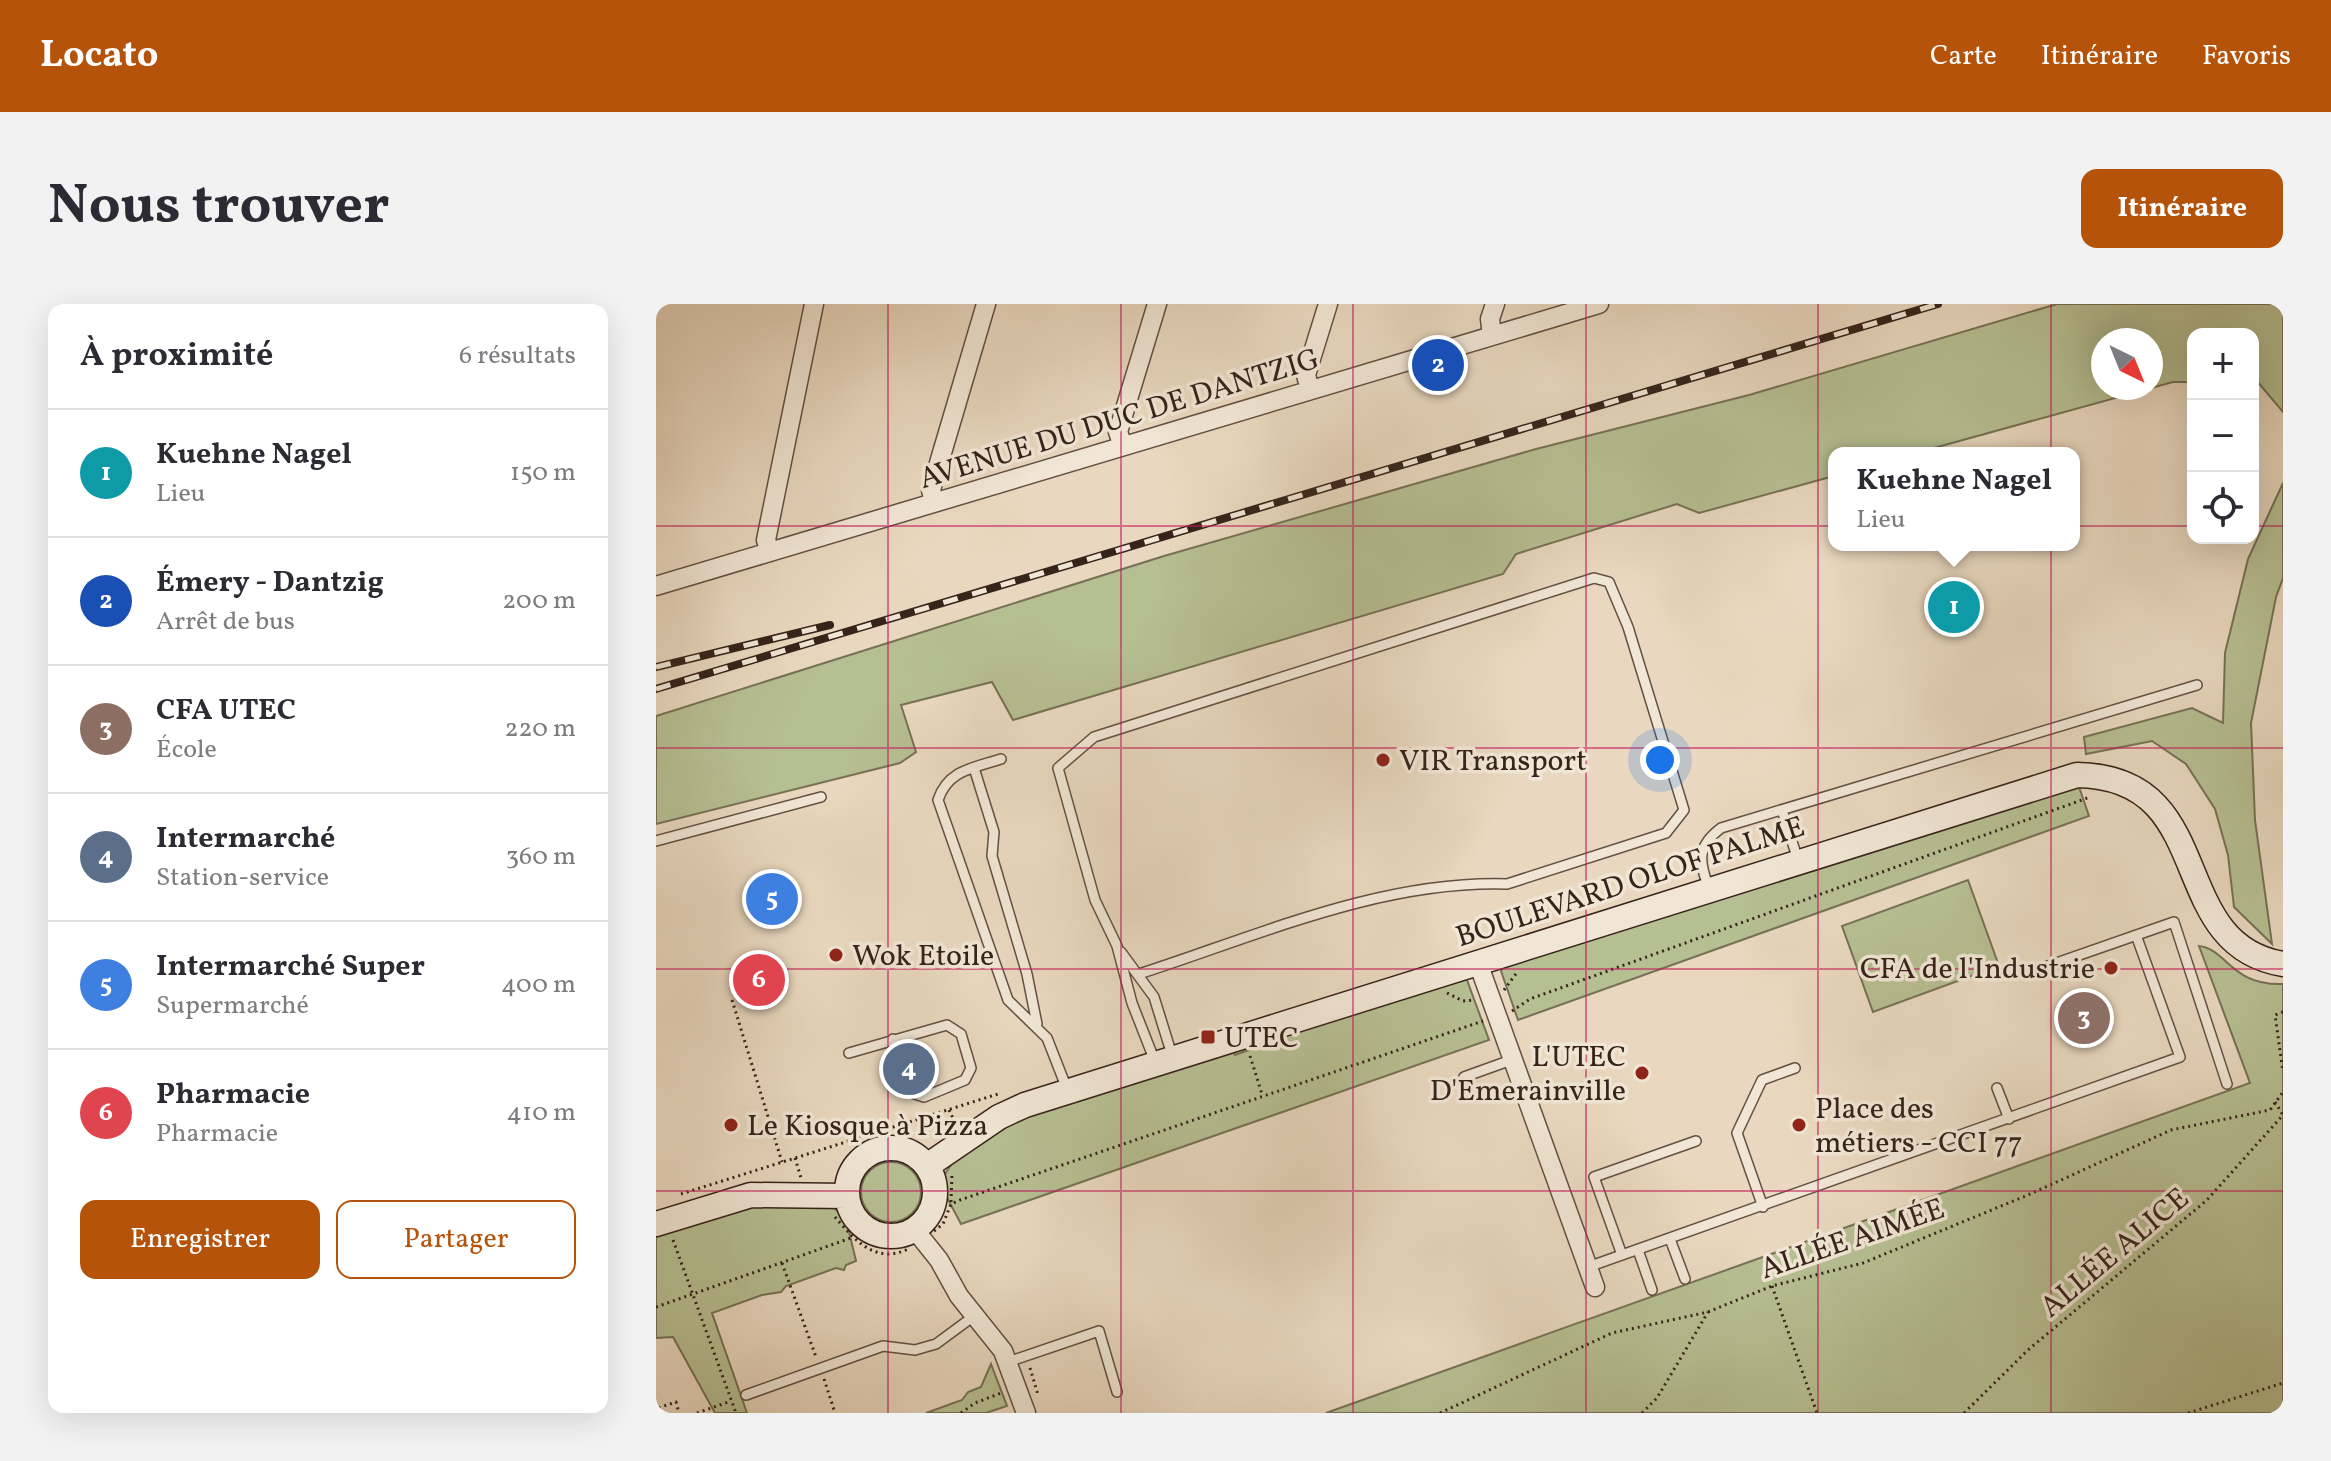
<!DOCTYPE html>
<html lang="fr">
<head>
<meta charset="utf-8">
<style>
  body { margin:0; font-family:Vollkorn,serif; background:#f2f2f3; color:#2b2b33 }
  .controls { position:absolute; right:24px; top:24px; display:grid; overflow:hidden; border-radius:16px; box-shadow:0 8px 32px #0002 }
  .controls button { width:72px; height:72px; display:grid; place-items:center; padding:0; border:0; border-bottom:2px solid #e1e1e2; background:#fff; color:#2b2b33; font:40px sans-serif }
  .compass { position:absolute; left:1435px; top:24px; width:72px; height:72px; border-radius:50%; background:#fff; box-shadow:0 8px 32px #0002; rotate:137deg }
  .you { position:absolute; left:1004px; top:456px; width:28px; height:28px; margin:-20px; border:6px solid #fff; border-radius:50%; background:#1a73e8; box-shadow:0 0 0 12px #1a73e833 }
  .badge { display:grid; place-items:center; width:52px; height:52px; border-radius:50%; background:#b45309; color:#fff; font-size:26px; font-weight:700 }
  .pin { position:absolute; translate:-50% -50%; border:4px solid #fff; box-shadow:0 2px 8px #0006 }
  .popup { position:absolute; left:1172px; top:143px; width:252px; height:104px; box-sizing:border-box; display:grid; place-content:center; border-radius:16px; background:#fff; filter:drop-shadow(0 2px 6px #0005); font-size:26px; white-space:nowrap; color:#7c7c81 }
  .popup b { font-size:30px; color:#2b2b33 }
  .popup::after { content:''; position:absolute; left:50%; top:100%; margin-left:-16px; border:16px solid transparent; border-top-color:#fff }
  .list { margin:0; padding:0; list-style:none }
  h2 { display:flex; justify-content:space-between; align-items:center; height:104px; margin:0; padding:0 32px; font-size:34px }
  h2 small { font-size:26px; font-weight:400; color:#7c7c81 }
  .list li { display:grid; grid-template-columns:52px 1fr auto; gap:24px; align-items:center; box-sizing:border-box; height:128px; padding:0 32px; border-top:2px solid #e1e1e2 }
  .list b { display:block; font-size:30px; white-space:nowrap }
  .list p { margin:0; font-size:26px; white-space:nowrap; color:#7c7c81 }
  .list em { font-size:26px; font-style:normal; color:#7c7c81 }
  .actions { display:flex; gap:16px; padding:24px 32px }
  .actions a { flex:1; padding:18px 0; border:2px solid #b45309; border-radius:16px; text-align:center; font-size:28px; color:#b45309 }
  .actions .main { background:#b45309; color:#fff }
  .icon { flex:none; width:44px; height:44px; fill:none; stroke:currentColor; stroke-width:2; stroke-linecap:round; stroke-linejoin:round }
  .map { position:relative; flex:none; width:1627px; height:1109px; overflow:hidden; border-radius:16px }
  header { display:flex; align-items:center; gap:48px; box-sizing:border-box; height:112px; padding:0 40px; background:#b45309; color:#fff }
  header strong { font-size:38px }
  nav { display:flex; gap:44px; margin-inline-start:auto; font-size:28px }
  .intro { display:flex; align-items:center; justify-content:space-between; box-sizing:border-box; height:192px; padding:0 48px }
  h1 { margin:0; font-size:56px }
  .button { padding:20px 36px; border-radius:16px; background:#b45309; color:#fff; font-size:28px; font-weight:700 }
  main { display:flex; gap:48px; padding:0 48px }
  aside { flex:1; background:#fff; border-radius:16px; box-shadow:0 8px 32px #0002 }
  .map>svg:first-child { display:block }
  .green { fill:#b6bf92; stroke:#767156; stroke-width:2; fill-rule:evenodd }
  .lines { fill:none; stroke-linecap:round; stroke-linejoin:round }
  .lane-casing { stroke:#635043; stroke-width:12 }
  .street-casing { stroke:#635043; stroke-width:21 }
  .secondary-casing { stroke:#36231a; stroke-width:27 }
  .path { stroke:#36231a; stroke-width:3; stroke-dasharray:2 4; stroke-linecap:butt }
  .lane { stroke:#f1e6d5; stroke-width:9 }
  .street { stroke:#f1e6d5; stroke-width:18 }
  .secondary { stroke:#f1e6d5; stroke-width:24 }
  .rail-casing { stroke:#36231a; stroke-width:8 }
  .rail { stroke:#f1e6d5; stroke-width:5; stroke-dasharray:15; stroke-linecap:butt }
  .grid { fill:none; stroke:#c2185b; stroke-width:2; stroke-opacity:0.55 }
  .poi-dot { fill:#8f2418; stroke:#f1e6d5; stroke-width:3 }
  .labels { text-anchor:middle; stroke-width:7; stroke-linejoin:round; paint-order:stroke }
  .street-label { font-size:30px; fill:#36231a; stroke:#f1e6d5 }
  .poi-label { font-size:30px; fill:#36231a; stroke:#f1e6d5; text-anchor:start }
</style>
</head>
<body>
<header>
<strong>Locato</strong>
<nav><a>Carte</a><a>Itinéraire</a><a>Favoris</a></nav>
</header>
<div class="intro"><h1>Nous trouver</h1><a class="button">Itinéraire</a></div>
<main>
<aside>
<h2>À proximité<small>6 résultats</small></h2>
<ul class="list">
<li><span class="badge" style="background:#0f9aa8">1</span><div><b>Kuehne Nagel</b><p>Lieu</p></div><em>150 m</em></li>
<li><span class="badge" style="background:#1a4fb4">2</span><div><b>Émery - Dantzig</b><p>Arrêt de bus</p></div><em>200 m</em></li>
<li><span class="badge" style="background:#8d6e63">3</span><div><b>CFA UTEC</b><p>École</p></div><em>220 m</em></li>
<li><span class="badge" style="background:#5c6f8a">4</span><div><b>Intermarché</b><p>Station-service</p></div><em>360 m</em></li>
<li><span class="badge" style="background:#3f7fe0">5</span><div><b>Intermarché Super</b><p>Supermarché</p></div><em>400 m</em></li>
<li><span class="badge" style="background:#e0444e">6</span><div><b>Pharmacie</b><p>Pharmacie</p></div><em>410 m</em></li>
</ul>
<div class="actions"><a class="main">Enregistrer</a><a>Partager</a></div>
</aside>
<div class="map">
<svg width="1627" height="1109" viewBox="0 0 1627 1109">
  <rect width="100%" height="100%" fill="#e9d8bf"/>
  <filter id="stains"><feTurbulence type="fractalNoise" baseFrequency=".0025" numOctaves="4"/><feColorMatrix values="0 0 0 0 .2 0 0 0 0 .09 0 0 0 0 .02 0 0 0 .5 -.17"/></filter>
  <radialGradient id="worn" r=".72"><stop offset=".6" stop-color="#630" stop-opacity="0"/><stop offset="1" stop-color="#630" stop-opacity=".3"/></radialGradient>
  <path class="green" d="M1401 0H1627V108L1601 77H1597V30H1537V78H1517L1260 149H1178V172L1043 209 1021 200 860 250 847 270 357 416 336 378 245 401 260 448 244 459 0 520V412L508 252 880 145 1093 91ZM1447 36H1495V84H1447Z
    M1627 179V274L1620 293 1595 419 1599 516 1616 640 1578 603 1572 551 1559 505 1530 460 1496 437 1430 450 1428 433 1536 404 1567 419 1569 349 1592 255Z
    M1422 480 1433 512 862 716 845 667 851 659Z
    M1312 576 1343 662 1217 708 1186 622Z
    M1543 642C1571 645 1575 682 1627 680V1109H670L1594 779Z
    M806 675 811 676 833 736 305 920 287 886 289 870 299 855 366 813 577 745 579 751 610 740 609 735Z
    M205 888a30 30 0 1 1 60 0a30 30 0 1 1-60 0Z
    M94 900 175 901 190 915 200 957 190 961 188 966 180 964 130 982 125 988 106 991 56 1009 91 1109H59L17 1033 0 1034V928Z
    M335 1060 351 1102 330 1109H270L306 1096 312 1088 325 1083Z"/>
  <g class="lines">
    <g class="lane-casing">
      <path id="lane" d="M345 455C317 464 292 466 282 496L352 696 391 734 411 785
        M318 464 338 528 336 552 371 670 381 720
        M1126 506 1142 556
        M0 537 165 493
        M1053 585C1043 557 1040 543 1065 524L1541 381
        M465 648 498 693 516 751
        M483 670C601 632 725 576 851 580L1010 529 1028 506 972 323 953 278 938 274 438 433 402 464 439 596 461 642 476 699 500 760
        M1369 670 1518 618 1571 780
        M193 749 291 721 305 730 315 764 309 776 268 793 256 789 237 735
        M808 773 858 755
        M1341 784 1353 815
        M1107 903 1081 829 1106 776 1139 764
        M1014 935 1029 975
        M982 946 996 986
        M966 951 938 873 1040 837
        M932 963 1524 753 1480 631
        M352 1058 443 1027 461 1088
        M90 1091 227 1042 259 1046 280 1040 318 1012"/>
    </g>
    <g class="street-casing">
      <path id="street" d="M836 32 834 15 839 0
        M654 86 650 71 672 0
        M467 142 462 128 501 0
        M278 198 275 186 330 0
        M114 248 110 236 158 0
        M0 282 943 0
        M822 659 939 983
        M259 926 283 956 303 992 347 1047 370 1109"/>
    </g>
    <g class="secondary-casing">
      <path id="secondary" d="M191 888a44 44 0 1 1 88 0a44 44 0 1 1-88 0Z
        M271 862 343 813 369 801 1421 471C1565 473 1507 640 1627 660
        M0 920 95 891 191 892"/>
    </g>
    <path class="path" d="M848 686 862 667
      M791 689 807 697 817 696
      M76 696 126 858
      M856 707 874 695 1434 493
      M1627 708 1619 711 1627 768
      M594 752 606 790
      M1619 798 1627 811
      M293 806 300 821
      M185 888a50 50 0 1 1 100 0a50 50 0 1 1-100 0Z
      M139 854 145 874
      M25 890 342 790
      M295 898 296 870
      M179 913C198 935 219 961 252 945
      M278 927 287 920 295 900 304 896 827 717
      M17 936 80 1109
      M126 959 160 1053
      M1116 982 1161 1109
      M0 1003 195 934
      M374 1064 382 1091
      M168 1075 179 1109
      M4 1109 2 1104 20 1098 23 1109
      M41 1109 75 1097
      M305 1109 319 1099 345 1089
      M784 1109 956 1029 1052 1008 1116 982 1207 959 1372 891 1515 826 1614 806 1627 788
      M986 1109 1001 1094 1052 1008
      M1308 1109 1372 1046 1551 896 1627 811
      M1532 1109 1627 1079"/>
    <use href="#lane" class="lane"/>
    <use href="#street" class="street"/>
    <use href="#secondary" class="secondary"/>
    <g class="rail-casing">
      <path id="rail" d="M0 363 174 321
        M0 385 1282 0"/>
    </g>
    <use href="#rail" class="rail"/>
  </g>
  <path class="grid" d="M232 0V1109M465 0V1109M697 0V1109M930 0V1109M1162 0V1109M1395 0V1109M0 222H1537M1597 222H1627M0 444H1627M0 665H1627M0 887H1627"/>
  <g class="poi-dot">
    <circle cx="727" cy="456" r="8"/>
    <circle cx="180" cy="651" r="8"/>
    <circle cx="1455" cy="664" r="8"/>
    <rect x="544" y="725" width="16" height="16" rx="4"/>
    <circle cx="986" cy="769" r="8"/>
    <circle cx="75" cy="821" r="8"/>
    <circle cx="1143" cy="821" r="8"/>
  </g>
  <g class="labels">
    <g class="street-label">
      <text transform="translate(463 114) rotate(-17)" y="10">AVENUE DU DUC DE DANTZIG</text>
      <text transform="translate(974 577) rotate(-18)" y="10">BOULEVARD OLOF PALME</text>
      <text transform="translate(1196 934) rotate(-19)" y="10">ALLÉE AIMÉE</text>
      <text transform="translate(1458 948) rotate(-40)" y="10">ALLÉE ALICE</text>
    </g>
    <g class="poi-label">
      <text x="743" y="466">VIR Transport</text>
      <text x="196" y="661">Wok Etoile</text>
      <text x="1439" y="674" text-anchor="end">CFA de l'Industrie</text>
      <text x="568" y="743">UTEC</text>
      <text x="970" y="762" text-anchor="end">L'UTEC<tspan x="970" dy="34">D'Emerainville</tspan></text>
      <text x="1159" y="814">Place des<tspan x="1159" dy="34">métiers - CCI 77</tspan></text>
      <text x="91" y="831">Le Kiosque à Pizza</text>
    </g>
  </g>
  <rect width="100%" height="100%" filter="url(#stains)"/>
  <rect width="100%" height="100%" fill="url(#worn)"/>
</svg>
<div class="controls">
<button>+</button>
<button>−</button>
<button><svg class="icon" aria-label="locate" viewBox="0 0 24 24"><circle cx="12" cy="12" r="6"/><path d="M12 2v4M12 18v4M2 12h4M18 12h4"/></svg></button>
</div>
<svg class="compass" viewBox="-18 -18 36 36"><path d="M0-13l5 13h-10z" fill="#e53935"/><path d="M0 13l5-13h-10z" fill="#7c7c81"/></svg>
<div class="you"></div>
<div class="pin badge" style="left:1298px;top:303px;background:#0f9aa8">1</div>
<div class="popup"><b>Kuehne Nagel</b>Lieu</div>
<div class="pin badge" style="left:782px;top:61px;background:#1a4fb4">2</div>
<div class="pin badge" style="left:1428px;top:714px;background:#8d6e63">3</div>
<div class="pin badge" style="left:253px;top:765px;background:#5c6f8a">4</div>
<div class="pin badge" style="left:116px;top:595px;background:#3f7fe0">5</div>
<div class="pin badge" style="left:103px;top:676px;background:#e0444e">6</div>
</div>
</main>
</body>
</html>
